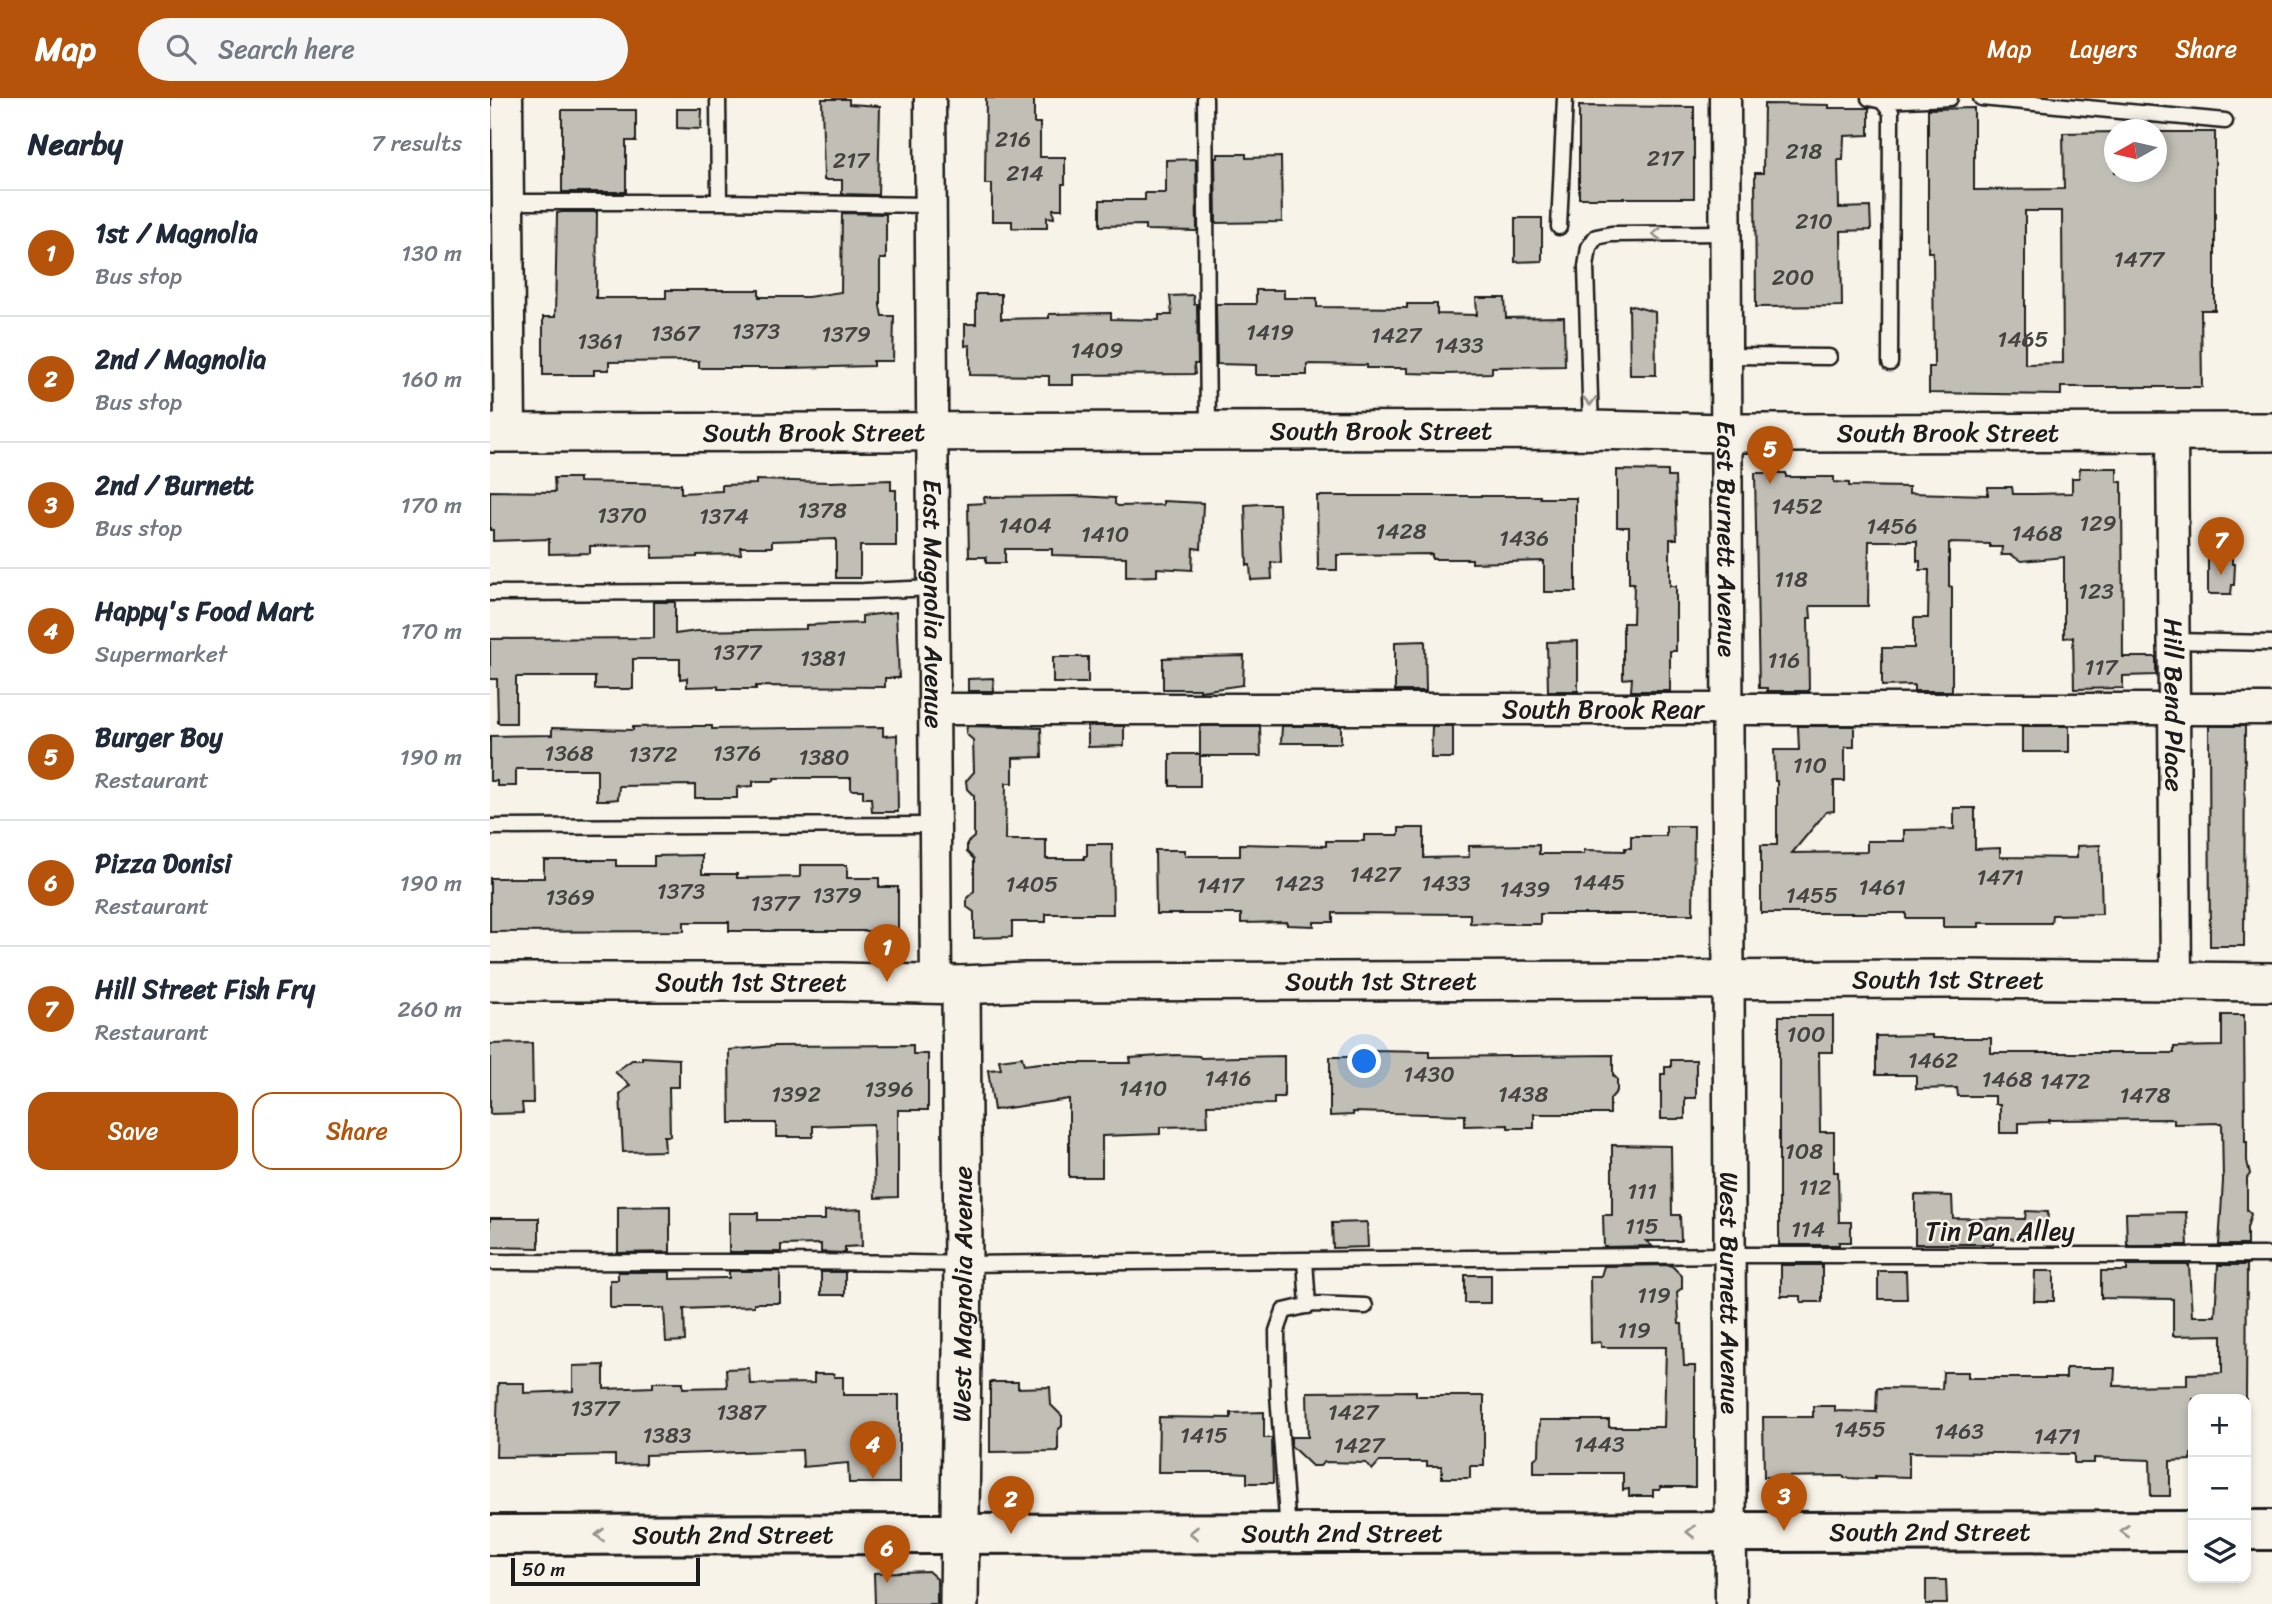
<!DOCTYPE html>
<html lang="en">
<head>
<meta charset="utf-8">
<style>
  body { margin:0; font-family:Sriracha,sans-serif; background:#f6f6f7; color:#1f2937 }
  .controls { position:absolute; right:21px; bottom:21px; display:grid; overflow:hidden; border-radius:14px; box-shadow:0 4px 10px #0003 }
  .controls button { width:63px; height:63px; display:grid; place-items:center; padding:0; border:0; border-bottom:2px solid #e0e1e3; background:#fff; color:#1f2937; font:35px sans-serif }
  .compass { position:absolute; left:1614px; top:21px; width:63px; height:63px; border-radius:50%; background:#fff; box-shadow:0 4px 10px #0003; rotate:262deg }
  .scale { position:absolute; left:21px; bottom:18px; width:189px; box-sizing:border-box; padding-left:7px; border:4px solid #1c1c1c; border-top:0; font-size:19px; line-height:24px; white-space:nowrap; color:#1c1c1c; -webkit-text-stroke:5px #f7f3e8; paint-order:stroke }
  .you { position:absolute; left:875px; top:964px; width:24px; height:24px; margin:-18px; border:5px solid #fff; border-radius:50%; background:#1a73e8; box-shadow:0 0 0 10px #1a73e833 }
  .badge { display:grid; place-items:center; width:46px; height:46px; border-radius:50%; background:#b45309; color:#fff; font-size:23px; font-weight:700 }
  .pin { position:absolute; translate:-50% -58px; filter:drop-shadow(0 2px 4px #0008) }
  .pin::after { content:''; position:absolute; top:37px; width:24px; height:21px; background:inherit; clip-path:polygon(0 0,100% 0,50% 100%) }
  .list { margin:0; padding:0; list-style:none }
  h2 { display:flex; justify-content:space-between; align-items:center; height:91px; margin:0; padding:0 28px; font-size:30px }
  h2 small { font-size:23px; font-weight:400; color:#747a83 }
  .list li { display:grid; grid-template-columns:46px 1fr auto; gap:21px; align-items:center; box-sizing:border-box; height:126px; padding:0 28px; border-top:2px solid #e0e1e3 }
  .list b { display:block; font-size:26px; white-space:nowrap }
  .list p { margin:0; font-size:23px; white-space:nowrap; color:#747a83 }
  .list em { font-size:23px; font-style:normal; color:#747a83 }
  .actions { display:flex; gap:14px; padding:21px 28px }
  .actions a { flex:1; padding:16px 0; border:2px solid #b45309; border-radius:21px; text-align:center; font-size:24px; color:#b45309 }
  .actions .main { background:#b45309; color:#fff }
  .icon { flex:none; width:38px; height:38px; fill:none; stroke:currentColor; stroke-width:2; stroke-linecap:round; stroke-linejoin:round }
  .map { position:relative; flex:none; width:1782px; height:1506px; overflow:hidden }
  header { display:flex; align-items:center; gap:42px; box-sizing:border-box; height:98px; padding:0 35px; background:#b45309; color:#fff }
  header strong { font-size:33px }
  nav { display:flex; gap:38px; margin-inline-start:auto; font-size:24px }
  .search { width:490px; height:63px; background:#f6f6f7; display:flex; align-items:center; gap:18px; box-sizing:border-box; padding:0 24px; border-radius:38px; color:#747a83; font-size:26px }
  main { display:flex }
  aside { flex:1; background:#fff }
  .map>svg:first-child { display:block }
  .building { fill:#c0beb5; stroke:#1c1c1c; stroke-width:2; fill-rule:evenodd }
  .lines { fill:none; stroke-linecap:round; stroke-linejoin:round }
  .service-casing { stroke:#1c1c1c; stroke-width:19 }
  .minor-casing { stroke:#1c1c1c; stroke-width:35 }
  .tertiary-casing { stroke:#1c1c1c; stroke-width:42 }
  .primary-casing { stroke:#1c1c1c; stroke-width:44 }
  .service { stroke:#f7f3e8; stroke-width:14 }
  .minor { stroke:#f7f3e8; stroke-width:30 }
  .tertiary { stroke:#f7f3e8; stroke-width:37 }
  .primary { stroke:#f7f3e8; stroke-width:38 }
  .oneway { stroke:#94928c }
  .labels { text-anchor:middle; stroke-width:5; stroke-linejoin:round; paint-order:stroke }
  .number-label { font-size:23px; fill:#454442 }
  .street-label { font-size:26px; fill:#1c1c1c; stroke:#f7f3e8 }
</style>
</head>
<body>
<header>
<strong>Map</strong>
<div class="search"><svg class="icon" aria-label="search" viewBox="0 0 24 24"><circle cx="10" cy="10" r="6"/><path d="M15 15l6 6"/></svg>Search here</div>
<nav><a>Map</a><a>Layers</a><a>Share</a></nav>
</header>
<main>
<aside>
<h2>Nearby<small>7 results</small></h2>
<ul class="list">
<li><span class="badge">1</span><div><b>1st / Magnolia</b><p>Bus stop</p></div><em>130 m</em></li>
<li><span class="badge">2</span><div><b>2nd / Magnolia</b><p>Bus stop</p></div><em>160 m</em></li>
<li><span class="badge">3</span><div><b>2nd / Burnett</b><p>Bus stop</p></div><em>170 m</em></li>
<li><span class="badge">4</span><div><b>Happy's Food Mart</b><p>Supermarket</p></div><em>170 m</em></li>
<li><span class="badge">5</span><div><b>Burger Boy</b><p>Restaurant</p></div><em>190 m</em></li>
<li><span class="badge">6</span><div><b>Pizza Donisi</b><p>Restaurant</p></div><em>190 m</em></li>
<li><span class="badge">7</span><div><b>Hill Street Fish Fry</b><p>Restaurant</p></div><em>260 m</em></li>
</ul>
<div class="actions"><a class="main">Save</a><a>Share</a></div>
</aside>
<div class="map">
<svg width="1782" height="1506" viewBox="0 0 1782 1506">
  <rect width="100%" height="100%" fill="#f7f3e8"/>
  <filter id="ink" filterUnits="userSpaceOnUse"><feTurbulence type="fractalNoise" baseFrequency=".0143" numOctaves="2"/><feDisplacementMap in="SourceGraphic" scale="14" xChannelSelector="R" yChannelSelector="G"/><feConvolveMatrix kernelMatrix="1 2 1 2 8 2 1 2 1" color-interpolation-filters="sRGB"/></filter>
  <g filter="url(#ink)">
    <path class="building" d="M496 0H544V25H550V59H575V86H572V111H563L564 120 557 119V130H522V123H502V86H495Z
      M332 1H359V6L390 8 388 97 352 96V82H334Z
      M1274 6 1339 7V10H1379V37L1354 38 1353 62H1348L1349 110 1380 109 1381 132 1351 133 1352 208 1266 209 1265 75H1273Z
      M1089 8 1204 9V100H1089Z
      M1484 10V92L1574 91 1573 35 1625 34V74H1667V34H1725V212H1711L1712 289H1571V297L1439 295V269H1444L1443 154H1438V11ZM1535 113H1572L1573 265 1535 266Z
      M187 11H212L211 31 187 30Z
      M72 12H146V43H136V94H72Z
      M728 56H756V60L791 59 792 124 726 125 725 60H728Z
      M706 61 707 133 655 132V127L610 128V102H655V95H676V62Z
      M72 114H107L106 200H176V192H269V199H318L351 194 352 115 396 116V161H390V208L392 218H404L403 263H383V268L299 270H209V263L119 264V272H104V277H53V219H65L67 115Z
      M1025 120H1052V163L1025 164Z
      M766 192H794V200H827V209L917 210V206H947V216L987 217 986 200H1015L1016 220 1074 219 1075 268 1002 269V275L954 276 917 275V270H877V267L817 266V277H766V267L727 266 726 206H766Z
      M486 196H511V221L559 220V216L621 215V221L669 222V217H682L680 198 703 197 704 206H707L708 266H704L705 276 583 277V287H559V278L480 277V247L475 248V226H486Z
      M1139 207 1165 214 1166 277H1140Z
      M1590 370H1627V384H1632L1633 559H1666V577L1633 578V590L1584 591 1583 539 1574 540V459L1531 463 1521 457H1511L1512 449H1500V446L1459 445V488L1462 489V593H1424V587L1392 588V550H1424V520H1438L1439 472H1430V463H1427V443H1379L1378 508H1320L1321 520H1318L1319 593H1277V590H1269L1265 375H1296V379H1344V384L1359 385V388L1419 389V395L1498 397V389H1522L1523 396H1544L1582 395V380H1589Z
      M1127 372 1178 373V379H1185L1187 441H1180V488H1186V553H1180V593H1141L1142 580 1133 581V525H1143L1144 485H1139V429H1127Z
      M64 380H89V384L191 386V395L232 393V387L266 386V382L340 384 401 382V392H406V448H370V480H346V441L282 443V449H250L251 456 207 457V459L162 460V447L100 448V455L59 456V441L3 443V432H0V393L65 394Z
      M587 398 625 400V406L628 408 673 407V403L713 405 711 451 703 450 702 472 667 470V478L636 479V459L562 457V451H515V465H496V459H479L478 406 495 405 494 399Z
      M827 398H1050V400H1086V494H1054V463L982 465V461H942V456L847 457V472H828Z
      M770 406H789L791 465 781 464 782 481 761 482 760 467H757L755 407Z
      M1718 459H1742V466H1745L1744 487H1742L1741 496H1718Z
      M164 504H185V536L207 533 316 531V527L372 525V518L406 514 409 580H395V589L266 588V591H228V588L197 589V580L190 581V561H143V591H105V579H26V625H8L7 581H0V541L164 540Z
      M935 543 936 593H905V544Z
      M1088 543V593H1058L1057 544Z
      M754 558 753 587 710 593V591H673V560Z
      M563 559H598V585H563Z
      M503 580 504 593H478V581Z
      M202 628H222V631L393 629V638L407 637 408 714H382L381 700H373V692H361V680H284V683H263V688L247 689V700H205V687L129 688 128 701 118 702H107V671H26V688H7V683H0V638L62 637V630L143 632V629Z
      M477 628 551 630 552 659 523 660V685H516L515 742H556V761H594V758H597V746H622L623 816H556V824H522V839L484 840V814L477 809V800L484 793V761L477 754V745L484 739V698L477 691 476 683 484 674 483 642 476 636Z
      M598 628H634V648L598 649Z
      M710 628H770L771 658H710Z
      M792 628H851V645H791Z
      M942 628H963V660H941Z
      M1308 628H1364V649H1355V683H1344V713L1336 714 1302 755 1377 754V743H1414V732L1464 731V710H1485V751L1510 750V759L1587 760V748L1610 747 1612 816 1562 817 1561 825H1489V829H1453V820H1416V815H1271V747H1287V683H1285L1284 652H1309Z
      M1532 628H1579V654H1532Z
      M1719 628H1755L1754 848H1720Z
      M680 656H710V688H680Z
      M1176 728H1204L1203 816H1050V826H1020L980 825V816L843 815V824H824V828L797 827V824L751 825V816H666L665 752H695V758H750V746L836 748V743H874V737H909V730H934V760L979 759V748L1049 747V756H1094V752L1135 753V750H1141V738H1176Z
      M212 757V776H247V780L310 779V767H357V780H389V789H408V833H239V824H194V833L0 834V780H54V762H126V768H164V758Z
      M1732 917H1754L1755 1044H1757V1063L1760 1076 1757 1080V1112L1761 1116 1757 1130V1147H1729L1733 1083 1732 1025 1684 1026V1021L1559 1022V1024L1529 1025V1035H1510V1006H1505V998H1468L1467 990 1426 991V977H1386V938L1442 937V940H1501V955H1684V949L1732 948Z
      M1289 918H1343V954H1329L1330 1034H1344V1074H1348L1349 1124H1361V1144H1349V1147H1289Z
      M42 945 43 1005H32L33 1015 0 1016V946Z
      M423 947V956H438V1012H408V1099L385 1100 383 1026 323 1028V1039H286V1025H240L239 952 284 948Z
      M881 952 939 953V959L1123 957V977L1127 981V993L1120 1001V1016H1044V1030H1018V1027L975 1028V1017L863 1014V1017L840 1018V959H881Z
      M685 957 709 958 711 960 794 958V999H784V1006L717 1007 718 1028 670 1029V1036L612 1038V1079H579V1001L504 1012 498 972 511 971 509 962 532 959 534 967 550 965H641L640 960Z
      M152 959 189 961V989H179L180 1038H174L175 1053 133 1054 130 996 140 987 125 974 142 962H152Z
      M1181 962H1206V1000H1195V1021H1171V976H1175V969H1181Z
      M1122 1047 1181 1048 1182 1117H1190L1191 1143H1156L1162 1148 1114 1149 1113 1117H1122Z
      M1425 1097 1462 1098 1463 1120 1535 1121 1536 1113 1558 1114 1556 1142 1503 1140V1146H1425Z
      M180 1108V1154L128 1155V1109Z
      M371 1111 372 1148 355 1149V1155L331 1154V1146L291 1147V1154H239V1115H268V1122H335V1113Z
      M1696 1114 1698 1147H1637L1636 1115Z
      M0 1120H49V1150L0 1149Z
      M877 1124 878 1149 843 1150 842 1125Z
      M1181 1167 1192 1178V1190L1187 1194 1189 1226H1192L1194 1268H1205V1389H1170V1392H1163V1398H1139V1391L1133 1392V1375H1044V1361L1049 1357 1050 1322H1119V1329H1174L1176 1249H1111V1244L1101 1245 1100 1178H1111L1114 1168Z
      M1291 1167H1332V1204H1311V1198H1291Z
      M1637 1167H1699L1702 1218H1725L1728 1167H1757L1756 1301H1703V1356H1701V1362L1680 1363V1398H1661L1660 1362 1604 1360V1365H1584V1356L1419 1354V1379L1385 1378V1381L1354 1380V1378L1274 1379 1273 1319H1323V1308H1345V1313L1386 1314 1387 1290 1452 1291 1453 1274H1478V1280H1576V1270H1625L1624 1288 1697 1287V1276L1732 1275V1237L1683 1238V1201L1611 1200V1173H1637Z
      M239 1173H290V1205H264V1208L194 1211 195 1243 176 1244 174 1210H120V1182H128V1174H180V1181L235 1180H239Z
      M1388 1173H1416L1417 1201H1388Z
      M1545 1173H1564V1203H1544Z
      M331 1174H355V1197H331Z
      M975 1177H1001V1205H975Z
      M114 1267V1291L163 1289V1284H193V1290L237 1289 236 1271 259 1270 260 1286 324 1285V1276H344V1279H353V1297H409V1385H359L358 1365 313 1369 312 1352 155 1357V1366L125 1367V1357L6 1359 8 1285H34V1295L83 1293V1268Z
      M500 1284H528V1290L560 1289 561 1307 572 1318V1328L568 1332V1353L500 1354Z
      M926 1293V1298H994V1368H980V1380H952V1368H937V1364H889L882 1372 876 1365 834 1364 830 1368H822L801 1348V1339H818L817 1294Z
      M774 1314V1340H782L783 1385H757V1375L741 1374H668L669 1319 741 1320V1315Z
      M438 1473 447 1481V1506H385L384 1475Z
      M1436 1482H1456L1457 1506H1436Z"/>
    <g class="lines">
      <g class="service-casing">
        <path id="service" d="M228 0 229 104 441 107
          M715 0 718 331
          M1379 0 1392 3 1401 14 1400 265
          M1491 0 1735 23
          M1392 3 1460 0
          M18 104H229
          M1069 129 1075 0
          M1236 258 1339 259
          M1101 331 1096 169 1099 149 1106 139 1121 136 1235 135
          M0 495 374 493 444 490
          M1683 543 1782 545
          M0 729 445 727
          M815 1162 818 1208
          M0 1164C158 1165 315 1162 473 1166L1239 1157H1782
          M798 1434 788 1296 787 1233 794 1213 824 1206 875 1208"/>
      </g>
      <g class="minor-casing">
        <g id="minor">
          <path d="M17 0 20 335"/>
          <path id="s1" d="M440 0 446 885"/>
          <path id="s2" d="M1235 0 1241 1506"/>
          <path id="s3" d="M1682 334 1686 881"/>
          <path id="s4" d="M445 611H1782"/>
        </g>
      </g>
      <g class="tertiary-casing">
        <g id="tertiary">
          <path id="s5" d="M0 335 1101 332 1236 335 1782 334"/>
          <path id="s6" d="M0 884H351L471 887 535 884 1472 881 1782 884"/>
          <path id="s7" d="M469 1506 473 1166 471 887"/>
        </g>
      </g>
      <g class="primary-casing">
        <g id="primary">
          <path d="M1756 1432H1782"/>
          <path id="s8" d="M0 1437 1703 1433"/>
        </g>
      </g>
      <use href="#service" class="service"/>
      <use href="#minor" class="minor"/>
      <use href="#tertiary" class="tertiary"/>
      <use href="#primary" class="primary"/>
    </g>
    <defs><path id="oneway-chevron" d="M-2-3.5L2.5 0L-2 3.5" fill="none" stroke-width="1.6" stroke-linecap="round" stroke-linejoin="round" transform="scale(1.75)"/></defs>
    <g class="oneway">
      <use href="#oneway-chevron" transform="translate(1167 136) rotate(180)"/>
      <use href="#oneway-chevron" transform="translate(1100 303) rotate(88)"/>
      <use href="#oneway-chevron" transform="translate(1635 1433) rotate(180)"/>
      <use href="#oneway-chevron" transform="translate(1201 1434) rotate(180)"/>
      <use href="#oneway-chevron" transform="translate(704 1435) rotate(180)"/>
      <use href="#oneway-chevron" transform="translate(110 1437) rotate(180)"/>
    </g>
  </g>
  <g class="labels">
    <g class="number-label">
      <text x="523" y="49">216</text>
      <text x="1314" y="61">218</text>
      <text x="1175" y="68">217</text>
      <text x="361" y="70">217</text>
      <text x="535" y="83">214</text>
      <text x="1324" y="131">210</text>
      <text x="1649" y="169">1477</text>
      <text x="1303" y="187">200</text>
      <text x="266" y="241">1373</text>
      <text x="780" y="242">1419</text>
      <text x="185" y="243">1367</text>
      <text x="356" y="244">1379</text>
      <text x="906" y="245">1427</text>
      <text x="1533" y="249">1465</text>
      <text x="110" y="251">1361</text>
      <text x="969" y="255">1433</text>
      <text x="607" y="260">1409</text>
      <text x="1307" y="416">1452</text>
      <text x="332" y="420">1378</text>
      <text x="132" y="425">1370</text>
      <text x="234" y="426">1374</text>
      <text x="1608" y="433">129</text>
      <text x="535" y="435">1404</text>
      <text x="1402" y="436">1456</text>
      <text x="911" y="441">1428</text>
      <text x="1547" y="443">1468</text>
      <text x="615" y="444">1410</text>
      <text x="1034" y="448">1436</text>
      <text x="1301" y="489">118</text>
      <text x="1606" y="501">123</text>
      <text x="247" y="562">1377</text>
      <text x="333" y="568">1381</text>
      <text x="1294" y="570">116</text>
      <text x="1611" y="577">117</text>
      <text x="79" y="663">1368</text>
      <text x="247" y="663">1376</text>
      <text x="163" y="664">1372</text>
      <text x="334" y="667">1380</text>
      <text x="1320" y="675">110</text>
      <text x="885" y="784">1427</text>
      <text x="1510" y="787">1471</text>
      <text x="1109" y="792">1445</text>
      <text x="809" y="793">1423</text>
      <text x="956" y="793">1433</text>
      <text x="542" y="794">1405</text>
      <text x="730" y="795">1417</text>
      <text x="1392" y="797">1461</text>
      <text x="1035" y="799">1439</text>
      <text x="191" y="801">1373</text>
      <text x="347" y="805">1379</text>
      <text x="1322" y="805">1455</text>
      <text x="80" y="807">1369</text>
      <text x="285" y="813">1377</text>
      <text x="1316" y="944">100</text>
      <text x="1443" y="970">1462</text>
      <text x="939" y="984">1430</text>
      <text x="738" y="988">1416</text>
      <text x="1517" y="989">1468</text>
      <text x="1575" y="991">1472</text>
      <text x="653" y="998">1410</text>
      <text x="399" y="999">1396</text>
      <text x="306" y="1004">1392</text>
      <text x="1033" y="1004">1438</text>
      <text x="1655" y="1005">1478</text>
      <text x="1314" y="1061">108</text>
      <text x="1325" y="1097">112</text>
      <text x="1152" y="1101">111</text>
      <text x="1152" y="1136">115</text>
      <text x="1318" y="1139">114</text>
      <text x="1164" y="1205">119</text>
      <text x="1144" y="1240">119</text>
      <text x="105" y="1318">1377</text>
      <text x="251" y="1322">1387</text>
      <text x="863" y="1322">1427</text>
      <text x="1370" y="1339">1455</text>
      <text x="1469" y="1341">1463</text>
      <text x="177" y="1345">1383</text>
      <text x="714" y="1345">1415</text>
      <text x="1567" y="1346">1471</text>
      <text x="1109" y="1354">1443</text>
      <text x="869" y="1355">1427</text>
    </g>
    <g class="street-label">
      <text dy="9" stroke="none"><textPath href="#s5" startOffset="891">South Brook Street</textPath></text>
      <text dy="9" stroke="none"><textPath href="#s5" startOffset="324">South Brook Street</textPath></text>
      <text dy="9" stroke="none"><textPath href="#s5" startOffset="1458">South Brook Street</textPath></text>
      <text dy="9" stroke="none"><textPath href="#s2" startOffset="441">East Burnett Avenue</textPath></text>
      <text dy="9" stroke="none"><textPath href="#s1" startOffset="506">East Magnolia Avenue</textPath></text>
      <text dy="9" stroke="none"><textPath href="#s3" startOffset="273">Hill Bend Place</textPath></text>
      <text dy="9" stroke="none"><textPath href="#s4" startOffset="668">South Brook Rear</textPath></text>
      <text dy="9" stroke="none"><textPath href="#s6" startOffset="1458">South 1st Street</textPath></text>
      <text dy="9" stroke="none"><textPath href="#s6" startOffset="891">South 1st Street</textPath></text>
      <text dy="9" stroke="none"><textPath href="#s6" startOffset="261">South 1st Street</textPath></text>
      <text x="1510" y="1142">Tin Pan Alley</text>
      <text dy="9" stroke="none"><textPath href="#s2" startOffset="1195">West Burnett Avenue</textPath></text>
      <text dy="9" stroke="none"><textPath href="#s7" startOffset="310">West Magnolia Avenue</textPath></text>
      <text dy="9" stroke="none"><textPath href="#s8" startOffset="1440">South 2nd Street</textPath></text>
      <text dy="9" stroke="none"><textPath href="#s8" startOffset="852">South 2nd Street</textPath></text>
      <text dy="9" stroke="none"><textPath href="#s8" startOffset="243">South 2nd Street</textPath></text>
    </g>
  </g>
</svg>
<div class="controls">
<button>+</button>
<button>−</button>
<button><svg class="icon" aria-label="layers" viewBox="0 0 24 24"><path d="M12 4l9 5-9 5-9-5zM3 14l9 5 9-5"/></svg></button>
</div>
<svg class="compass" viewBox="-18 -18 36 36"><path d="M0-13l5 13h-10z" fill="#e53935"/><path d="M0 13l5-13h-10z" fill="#747a83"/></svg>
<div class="scale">50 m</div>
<div class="you"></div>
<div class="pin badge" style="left:397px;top:884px">1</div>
<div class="pin badge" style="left:521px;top:1436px">2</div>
<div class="pin badge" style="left:1294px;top:1433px">3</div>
<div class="pin badge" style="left:383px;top:1381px">4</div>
<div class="pin badge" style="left:1280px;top:386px">5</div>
<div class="pin badge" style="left:397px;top:1485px">6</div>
<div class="pin badge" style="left:1731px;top:477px">7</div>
</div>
</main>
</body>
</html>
